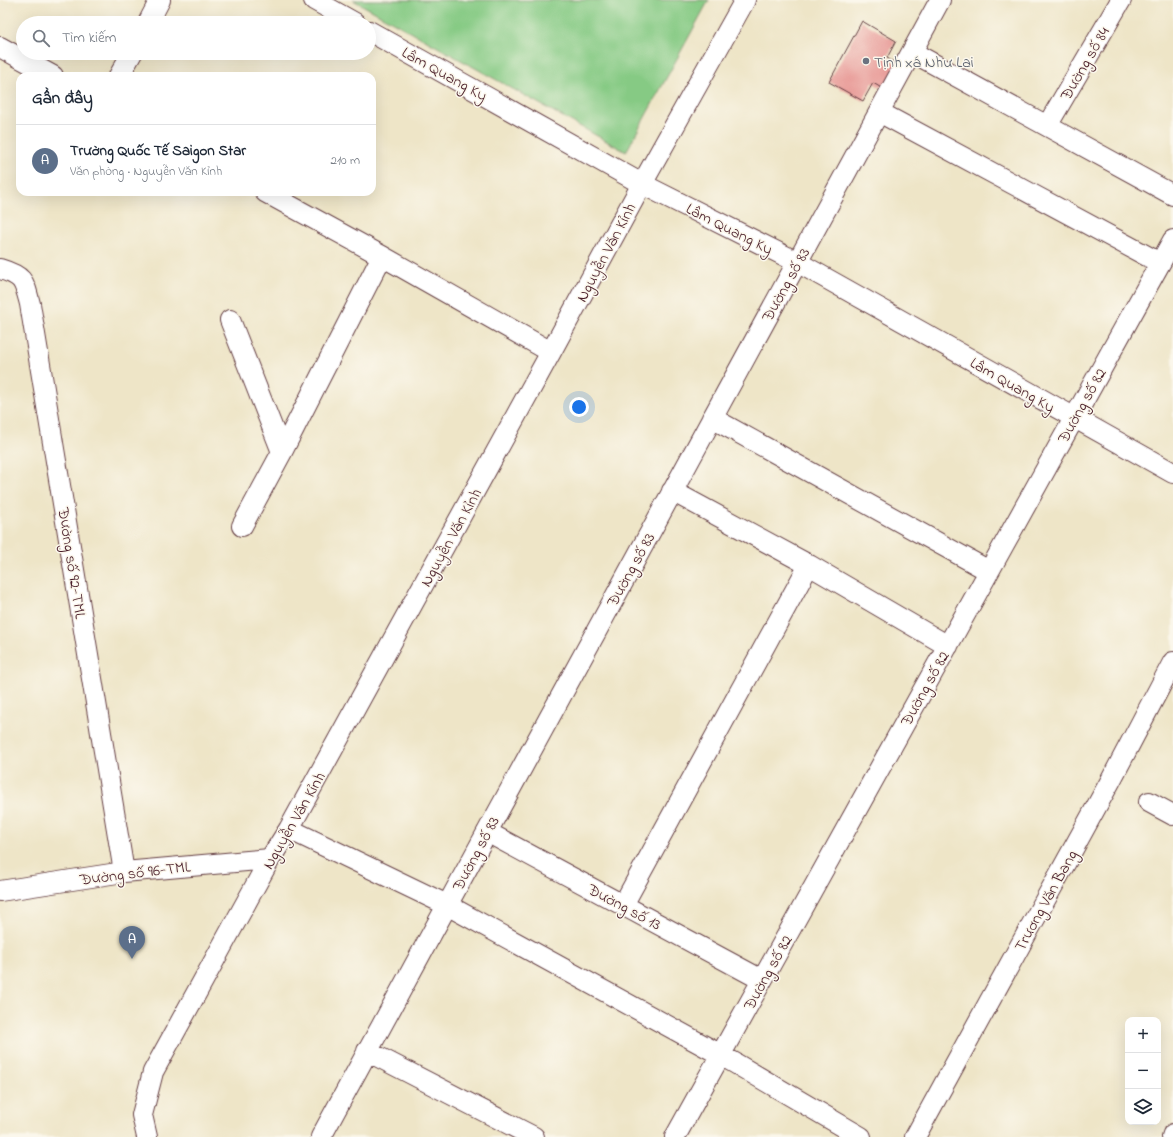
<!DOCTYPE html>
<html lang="vi">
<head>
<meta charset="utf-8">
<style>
  body { margin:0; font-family:"Indie Flower",sans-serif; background:#f6f6f7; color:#1f2937 }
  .controls { position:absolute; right:12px; bottom:12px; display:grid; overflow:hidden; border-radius:8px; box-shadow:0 4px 16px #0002 }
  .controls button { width:36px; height:36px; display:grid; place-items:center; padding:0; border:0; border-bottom:1px solid #e0e1e3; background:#fff; color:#1f2937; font:20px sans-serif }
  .you { position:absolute; left:579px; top:407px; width:14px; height:14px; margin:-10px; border:3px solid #fff; border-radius:50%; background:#1a73e8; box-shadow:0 0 0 6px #1a73e833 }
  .badge { display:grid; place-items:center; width:26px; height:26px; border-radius:50%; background:#db2777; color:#fff; font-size:13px; font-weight:700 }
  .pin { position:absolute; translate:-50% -33px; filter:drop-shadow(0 1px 2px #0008) }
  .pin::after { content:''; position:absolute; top:21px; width:14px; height:12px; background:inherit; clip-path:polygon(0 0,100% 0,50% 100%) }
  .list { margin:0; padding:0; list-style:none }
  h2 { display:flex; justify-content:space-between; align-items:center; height:52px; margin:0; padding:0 16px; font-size:17px }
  h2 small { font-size:13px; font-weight:400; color:#747a83 }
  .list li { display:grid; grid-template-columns:26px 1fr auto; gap:12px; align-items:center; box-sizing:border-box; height:72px; padding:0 16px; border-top:1px solid #e0e1e3 }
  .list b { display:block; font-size:15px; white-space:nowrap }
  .list p { margin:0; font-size:13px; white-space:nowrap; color:#747a83 }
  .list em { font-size:13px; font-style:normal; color:#747a83 }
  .icon { flex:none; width:22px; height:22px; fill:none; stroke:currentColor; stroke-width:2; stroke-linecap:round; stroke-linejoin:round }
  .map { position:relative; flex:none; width:1173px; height:1137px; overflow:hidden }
  .search { position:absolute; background:#fff; box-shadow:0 4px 16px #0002; left:16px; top:16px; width:360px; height:44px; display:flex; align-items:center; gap:10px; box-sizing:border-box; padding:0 14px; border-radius:22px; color:#747a83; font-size:15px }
  .panel { position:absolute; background:#fff; box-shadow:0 4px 16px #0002; left:16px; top:72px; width:360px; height:124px; border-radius:12px }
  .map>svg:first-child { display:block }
  .green { fill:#86ca84; stroke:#687458 }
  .building { fill:#e79492 }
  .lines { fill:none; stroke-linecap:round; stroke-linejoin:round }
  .minor-casing { stroke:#633d42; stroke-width:22 }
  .minor { stroke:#fff; stroke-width:20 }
  .worship-dot { fill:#6b7280; stroke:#fbf7ec; stroke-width:1.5 }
  .labels { text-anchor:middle; stroke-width:3; stroke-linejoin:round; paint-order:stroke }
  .worship-label { font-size:16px; fill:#5b616d; stroke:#fbf7ec; text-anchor:start }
  .street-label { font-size:16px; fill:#4a1f2b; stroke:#fbf7ec }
</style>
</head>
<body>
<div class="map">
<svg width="1173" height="1137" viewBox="0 0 1173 1137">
  <rect width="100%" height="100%" fill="#fbf7ec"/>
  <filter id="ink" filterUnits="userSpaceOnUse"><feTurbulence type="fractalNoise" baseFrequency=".025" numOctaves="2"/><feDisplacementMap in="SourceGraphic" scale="8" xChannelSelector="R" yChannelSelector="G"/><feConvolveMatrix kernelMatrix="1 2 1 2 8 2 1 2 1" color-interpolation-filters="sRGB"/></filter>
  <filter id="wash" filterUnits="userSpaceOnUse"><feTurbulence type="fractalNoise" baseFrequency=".012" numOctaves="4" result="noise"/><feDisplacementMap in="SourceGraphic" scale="16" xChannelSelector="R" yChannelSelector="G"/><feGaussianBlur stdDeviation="0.9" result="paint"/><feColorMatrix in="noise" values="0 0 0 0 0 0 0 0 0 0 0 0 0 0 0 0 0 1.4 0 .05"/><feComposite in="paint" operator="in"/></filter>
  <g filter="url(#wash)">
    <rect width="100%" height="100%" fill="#eee5c7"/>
    <path class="green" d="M353 0H709L626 152Z"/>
    <g id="blocks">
      <path class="building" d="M862 21 896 41 887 58 899 65 885 90 873 83 863 101 829 82Z"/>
    </g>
  </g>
  <g filter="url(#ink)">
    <use href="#blocks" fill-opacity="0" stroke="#633d42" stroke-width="1"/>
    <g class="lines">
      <g class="minor-casing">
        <path id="minor" d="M314 0 355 23
          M148 23 160 0
          M369 31 642 184 797 262 1173 473
          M0 47 53 76
          M912 52 1173 195
          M119 76 132 53
          M879 112 1160 263
          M1047 126 1121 0
          M265 192 382 256 551 352
          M0 269C24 276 24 281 30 304L124 872
          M230 320 282 452
          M712 418 989 571
          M672 491 809 565 948 646
          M242 526 282 452 382 256
          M1149 802 1173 815
          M289 829 447 905 721 1055 861 1137
          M487 832 762 980
          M0 891 124 872 270 859
          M623 905 809 565
          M367 1051 534 1137
          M147 1137 142 1115 153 1072 270 859 289 829 551 352 642 184 745 0
          M321 1137 940 0
          M675 1137 1173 240
          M915 1137 1111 780 1173 662
          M1172 1137 1173 1134"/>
      </g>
      <use href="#minor" class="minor"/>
    </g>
  </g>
  <circle class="worship-dot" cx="866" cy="61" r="4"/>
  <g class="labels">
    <g class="worship-label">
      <text x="874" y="67">Tịnh xá Như Lai</text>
    </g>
    <g class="street-label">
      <text transform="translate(1084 63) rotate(-60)" y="6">Đường số 84</text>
      <text transform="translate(445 73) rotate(29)" y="6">Lâm Quang Ky</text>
      <text transform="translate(730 228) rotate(27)" y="6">Lâm Quang Ky</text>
      <text transform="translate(605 252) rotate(-62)" y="6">Nguyễn Văn Kỉnh</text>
      <text transform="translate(785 284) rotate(-61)" y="6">Đường số 83</text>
      <text transform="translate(1013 384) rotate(30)" y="6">Lâm Quang Ky</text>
      <text transform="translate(1081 405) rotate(-61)" y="6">Đường số 82</text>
      <text transform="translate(450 537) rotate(-61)" y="6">Nguyễn Văn Kỉnh</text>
      <text transform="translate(73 563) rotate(81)" y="6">Đường số 92-TML</text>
      <text transform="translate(630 569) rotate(-61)" y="6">Đường số 83</text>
      <text transform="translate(924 688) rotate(-61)" y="6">Đường số 82</text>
      <text transform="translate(293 820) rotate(-60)" y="6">Nguyễn Văn Kỉnh</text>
      <text transform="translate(475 853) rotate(-62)" y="6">Đường số 83</text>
      <text transform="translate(135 872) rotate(-7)" y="6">Đường số 96-TML</text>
      <text transform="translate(1045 900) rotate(-61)" y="6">Trương Văn Bang</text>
      <text transform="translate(625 906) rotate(28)" y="6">Đường số 13</text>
      <text transform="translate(767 972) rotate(-61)" y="6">Đường số 82</text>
    </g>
  </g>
</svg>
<div class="controls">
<button>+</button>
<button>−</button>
<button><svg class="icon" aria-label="layers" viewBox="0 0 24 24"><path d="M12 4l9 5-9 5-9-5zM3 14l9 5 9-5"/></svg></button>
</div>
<div class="you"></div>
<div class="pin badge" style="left:132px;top:959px;background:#5c6f8a">A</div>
<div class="search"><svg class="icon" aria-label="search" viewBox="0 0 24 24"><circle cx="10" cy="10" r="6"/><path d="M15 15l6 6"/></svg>Tìm kiếm</div>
<section class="panel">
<h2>Gần đây<small></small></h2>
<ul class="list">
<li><span class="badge" style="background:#5c6f8a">A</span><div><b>Trường Quốc Tế Saigon Star</b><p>Văn phòng · Nguyễn Văn Kỉnh</p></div><em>210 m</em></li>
</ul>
</section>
</div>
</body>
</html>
